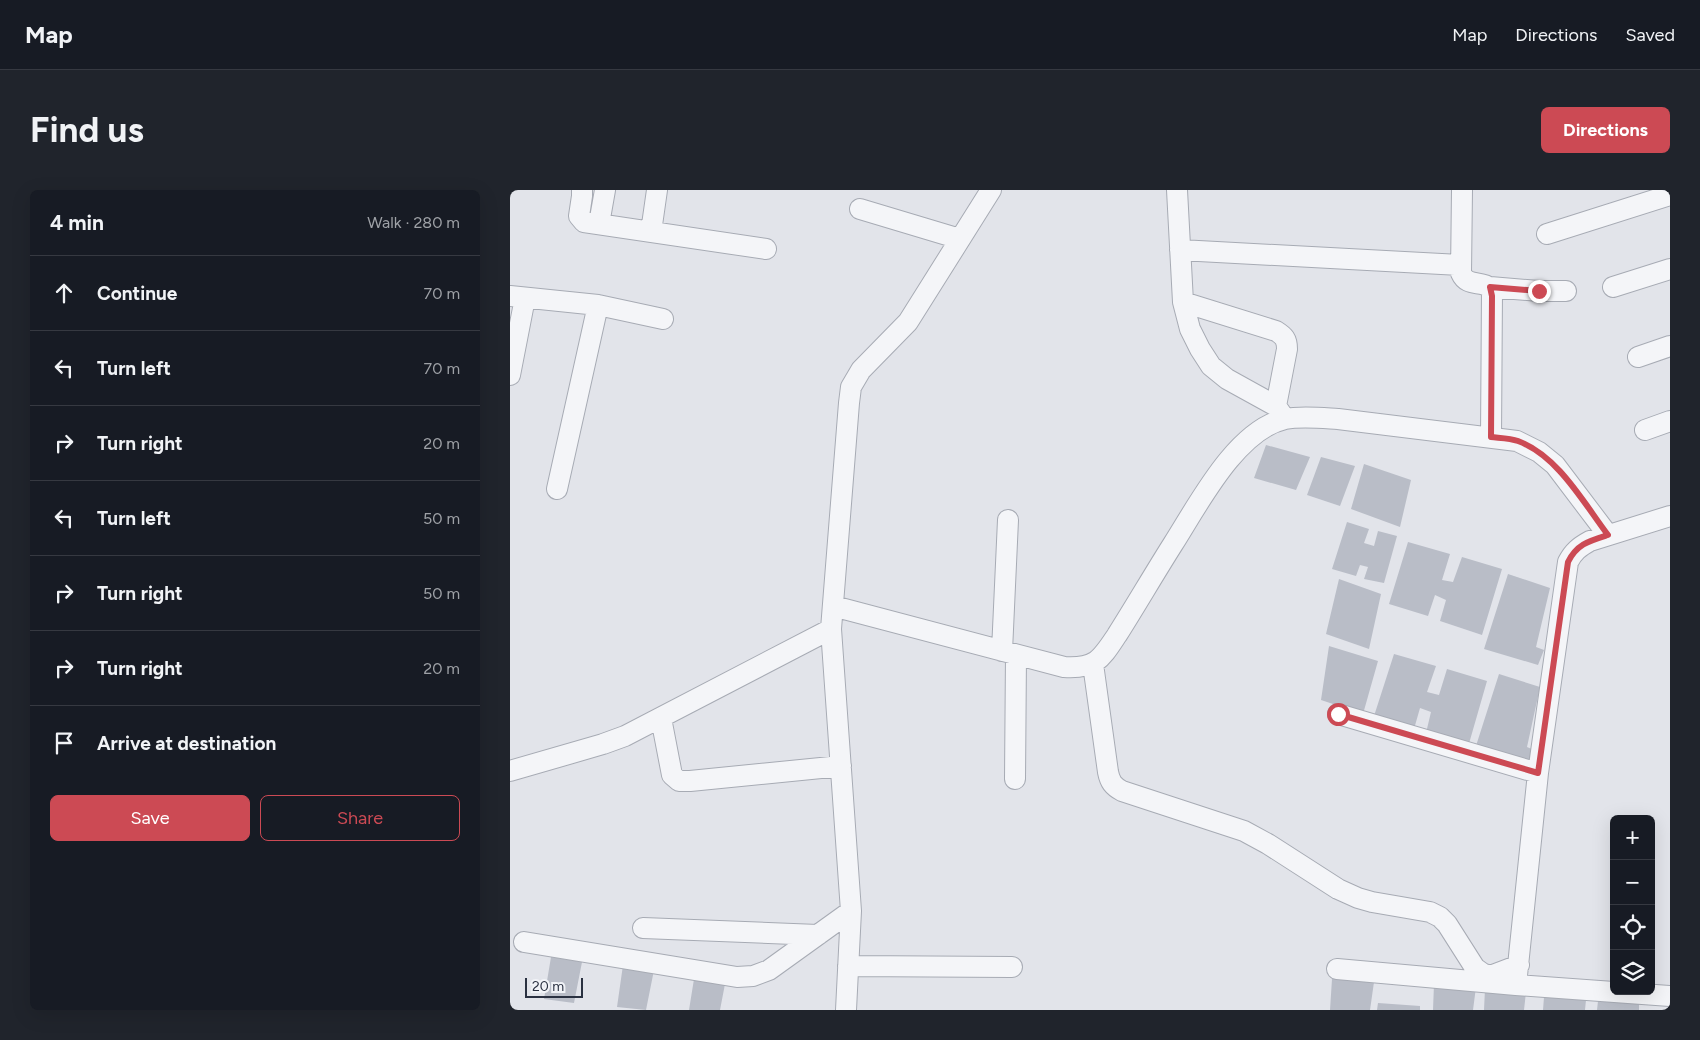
<!DOCTYPE html>
<html lang="en">
<head>
<meta charset="utf-8">
<style>
  body { margin:0; font-family:Figtree,sans-serif; background:#20242c; color:#f1f3f6 }
  .controls { position:absolute; right:15px; bottom:15px; display:grid; overflow:hidden; border-radius:8px; box-shadow:0 5px 20px #0002 }
  .controls button { width:45px; height:45px; display:grid; place-items:center; padding:0; border:0; border-bottom:1px solid #363941; background:#171b24; color:#f1f3f6; font:25px sans-serif }
  .scale { position:absolute; left:15px; bottom:12px; width:58px; box-sizing:border-box; padding-left:5px; border:2px solid #2a3141; border-top:0; font-size:14px; line-height:18px; white-space:nowrap; color:#2a3141; -webkit-text-stroke:4px #f1f3f7; paint-order:stroke }
  .stop { position:absolute; width:15px; height:15px; margin:-11px; border:4px solid #cc4a54; border-radius:50%; background:#fff }
  .stop.end { background:#cc4a54; border-color:#fff; box-shadow:0 1px 5px #0008 }
  .list { margin:0; padding:0; list-style:none }
  h2 { display:flex; justify-content:space-between; align-items:center; height:65px; margin:0; padding:0 20px; font-size:21px }
  h2 small { font-size:16px; font-weight:400; color:#9ea1a6 }
  .list li { display:grid; grid-template-columns:32px 1fr auto; gap:15px; align-items:center; box-sizing:border-box; height:75px; padding:0 20px; border-top:1px solid #363941 }
  .list b { display:block; font-size:19px; white-space:nowrap }
  .list em { font-size:16px; font-style:normal; color:#9ea1a6 }
  .actions { display:flex; gap:10px; padding:15px 20px }
  .actions a { flex:1; padding:11px 0; border:1px solid #cc4a54; border-radius:8px; text-align:center; font-size:18px; color:#cc4a54 }
  .actions .main { background:#cc4a54; color:#fff }
  .icon { flex:none; width:28px; height:28px; fill:none; stroke:currentColor; stroke-width:2; stroke-linecap:round; stroke-linejoin:round }
  .map { position:relative; flex:none; width:1160px; height:820px; overflow:hidden; border-radius:8px }
  header { display:flex; align-items:center; gap:30px; box-sizing:border-box; height:70px; padding:0 25px; background:#171b24; border-bottom:1px solid #363941 }
  header strong { font-size:24px }
  nav { display:flex; gap:28px; margin-inline-start:auto; font-size:18px }
  .intro { display:flex; align-items:center; justify-content:space-between; box-sizing:border-box; height:120px; padding:0 30px }
  h1 { margin:0; font-size:35px }
  .button { padding:12px 22px; border-radius:8px; background:#cc4a54; color:#fff; font-size:18px; font-weight:700 }
  main { display:flex; gap:30px; padding:0 30px }
  aside { flex:1; background:#171b24; border-radius:8px; box-shadow:0 5px 20px #0002 }
  .map>svg:first-child { display:block }
  .building { fill:#b9bdc7 }
  .lines { fill:none; stroke-linecap:round; stroke-linejoin:round }
  .street-casing { stroke:#a7abb4; stroke-width:22 }
  .street { stroke:#f4f5f8; stroke-width:20 }
  .route { stroke:#cc4a54; stroke-width:6 }
</style>
</head>
<body>
<header>
<strong>Map</strong>
<nav><a>Map</a><a>Directions</a><a>Saved</a></nav>
</header>
<div class="intro"><h1>Find us</h1><a class="button">Directions</a></div>
<main>
<aside>
<h2>4 min<small>Walk · 280 m</small></h2>
<ul class="list">
<li><svg class="icon" aria-label="ahead" viewBox="0 0 24 24"><path d="M12 20V5M6 11l6-6 6 6"/></svg><div><b>Continue</b></div><em>70 m</em></li>
<li><svg class="icon" aria-label="left" viewBox="0 0 24 24"><path d="M17 20v-9H6M10 6l-5 5 5 5"/></svg><div><b>Turn left</b></div><em>70 m</em></li>
<li><svg class="icon" aria-label="right" viewBox="0 0 24 24"><path d="M7 20v-9h11M14 6l5 5-5 5"/></svg><div><b>Turn right</b></div><em>20 m</em></li>
<li><svg class="icon" aria-label="left" viewBox="0 0 24 24"><path d="M17 20v-9H6M10 6l-5 5 5 5"/></svg><div><b>Turn left</b></div><em>50 m</em></li>
<li><svg class="icon" aria-label="right" viewBox="0 0 24 24"><path d="M7 20v-9h11M14 6l5 5-5 5"/></svg><div><b>Turn right</b></div><em>50 m</em></li>
<li><svg class="icon" aria-label="right" viewBox="0 0 24 24"><path d="M7 20v-9h11M14 6l5 5-5 5"/></svg><div><b>Turn right</b></div><em>20 m</em></li>
<li><svg class="icon" aria-label="arrive" viewBox="0 0 24 24"><path d="M6 21V4h12l-3 4 3 4H6"/></svg><div><b>Arrive at destination</b></div></li>
</ul>
<div class="actions"><a class="main">Save</a><a>Share</a></div>
</aside>
<div class="map">
<svg width="1160" height="820" viewBox="0 0 1160 820">
  <rect width="100%" height="100%" fill="#e2e4ea"/>
  <path class="building" d="M756 255 800 267 786 300 744 288Z
    M811 267 845 276 830 316 797 305Z
    M854 274 901 290 890 337 841 319Z
    M837 332 859 339 854 353 864 356 868 341 887 346 874 393 854 389 858 377 850 375 846 386 822 379Z
    M898 352 940 364 932 390 943 392 952 367 992 379 972 445 930 431 936 410 925 405 918 426 879 414Z
    M998 384 1040 398 1026 457 1034 460 1028 475 974 459Z
    M829 389 871 404 859 459 816 444Z
    M819 456 868 471 853 524 811 510Z
    M884 464 926 476 917 502 929 505 937 479 977 491 958 557 916 543 921 522 910 518 904 539 864 526Z
    M989 484 1030 497 1017 557 1024 560 1018 575 965 559Z
    M41 767 72 772 64 813 34 809Z
    M113 775 144 780 136 820 107 817Z
    M184 789 215 794 210 820H179Z
    M822 789 864 792 860 820H820Z
    M924 794 966 797 963 820H923Z
    M975 799 1016 802 1014 820H974Z
    M1034 807 1076 810 1075 820H1033Z
    M1088 811 1129 813V820H1087Z
    M868 813 910 816V820H867Z"/>
  <g class="lines">
    <g class="street-casing">
      <path id="street" d="M72 0V6L69 26 74 32 256 59
        M667 0 673 112 680 139 690 159 701 176 717 189 766 216 775 229
        M952 0 951 83C958 99 974 88 982 101L981 247
        M350 19 450 49
        M89 34 95 0
        M141 42 147 0
        M1037 44 1160 5
        M670 60 950 75
        M980 97 1029 101H1056
        M1103 97 1160 79
        M0 106 88 115 153 129
        M673 112 766 141C774 146 777 149 777 159L766 216
        M1128 167 1160 156
        M0 185 15 108
        M1135 240 1160 231
        M47 299 88 115
        M323 416 554 477C586 479 591 469 607 445 626 415 644 384 663 354 688 315 726 240 775 229 791 226 811 228 828 229L1007 251 1029 262 1045 275 1098 345
        M492 461 498 330
        M583 474 598 582C600 592 603 596 612 601L734 641 758 654 828 699 848 708 862 712 920 722 930 727 937 734 965 778 972 783 980 786 1009 775
        M828 524 1028 583
        M151 528 162 585 169 591H180L331 576
        M0 581 93 554 115 546 321 439
        M505 589 506 465
        M133 738 308 745
        M14 752 227 787 243 786 259 780 341 721
        M338 776 502 777
        M827 779 1006 795 1160 806
        M1006 795 1028 583 1058 372C1063 362 1069 357 1080 351L1160 326
        M336 820 341 721 321 439 339 213 341 197 351 180 398 132 481 0"/>
    </g>
    <use href="#street" class="street"/>
  </g>
  <g class="lines">
    <path class="route" d="M828 524 1028 583 1058 372C1067 354 1079 351 1098 345 1073 312 1048 266 1008 251 1000 248 990 248 981 247L982 106 980 97 1029 101"/>
  </g>
</svg>
<div class="controls">
<button>+</button>
<button>−</button>
<button><svg class="icon" aria-label="locate" viewBox="0 0 24 24"><circle cx="12" cy="12" r="6"/><path d="M12 2v4M12 18v4M2 12h4M18 12h4"/></svg></button>
<button><svg class="icon" aria-label="layers" viewBox="0 0 24 24"><path d="M12 4l9 5-9 5-9-5zM3 14l9 5 9-5"/></svg></button>
</div>
<div class="scale">20 m</div>
<div class="stop" style="left:828px;top:524px"></div>
<div class="stop end" style="left:1029px;top:101px"></div>
</div>
</main>
</body>
</html>
